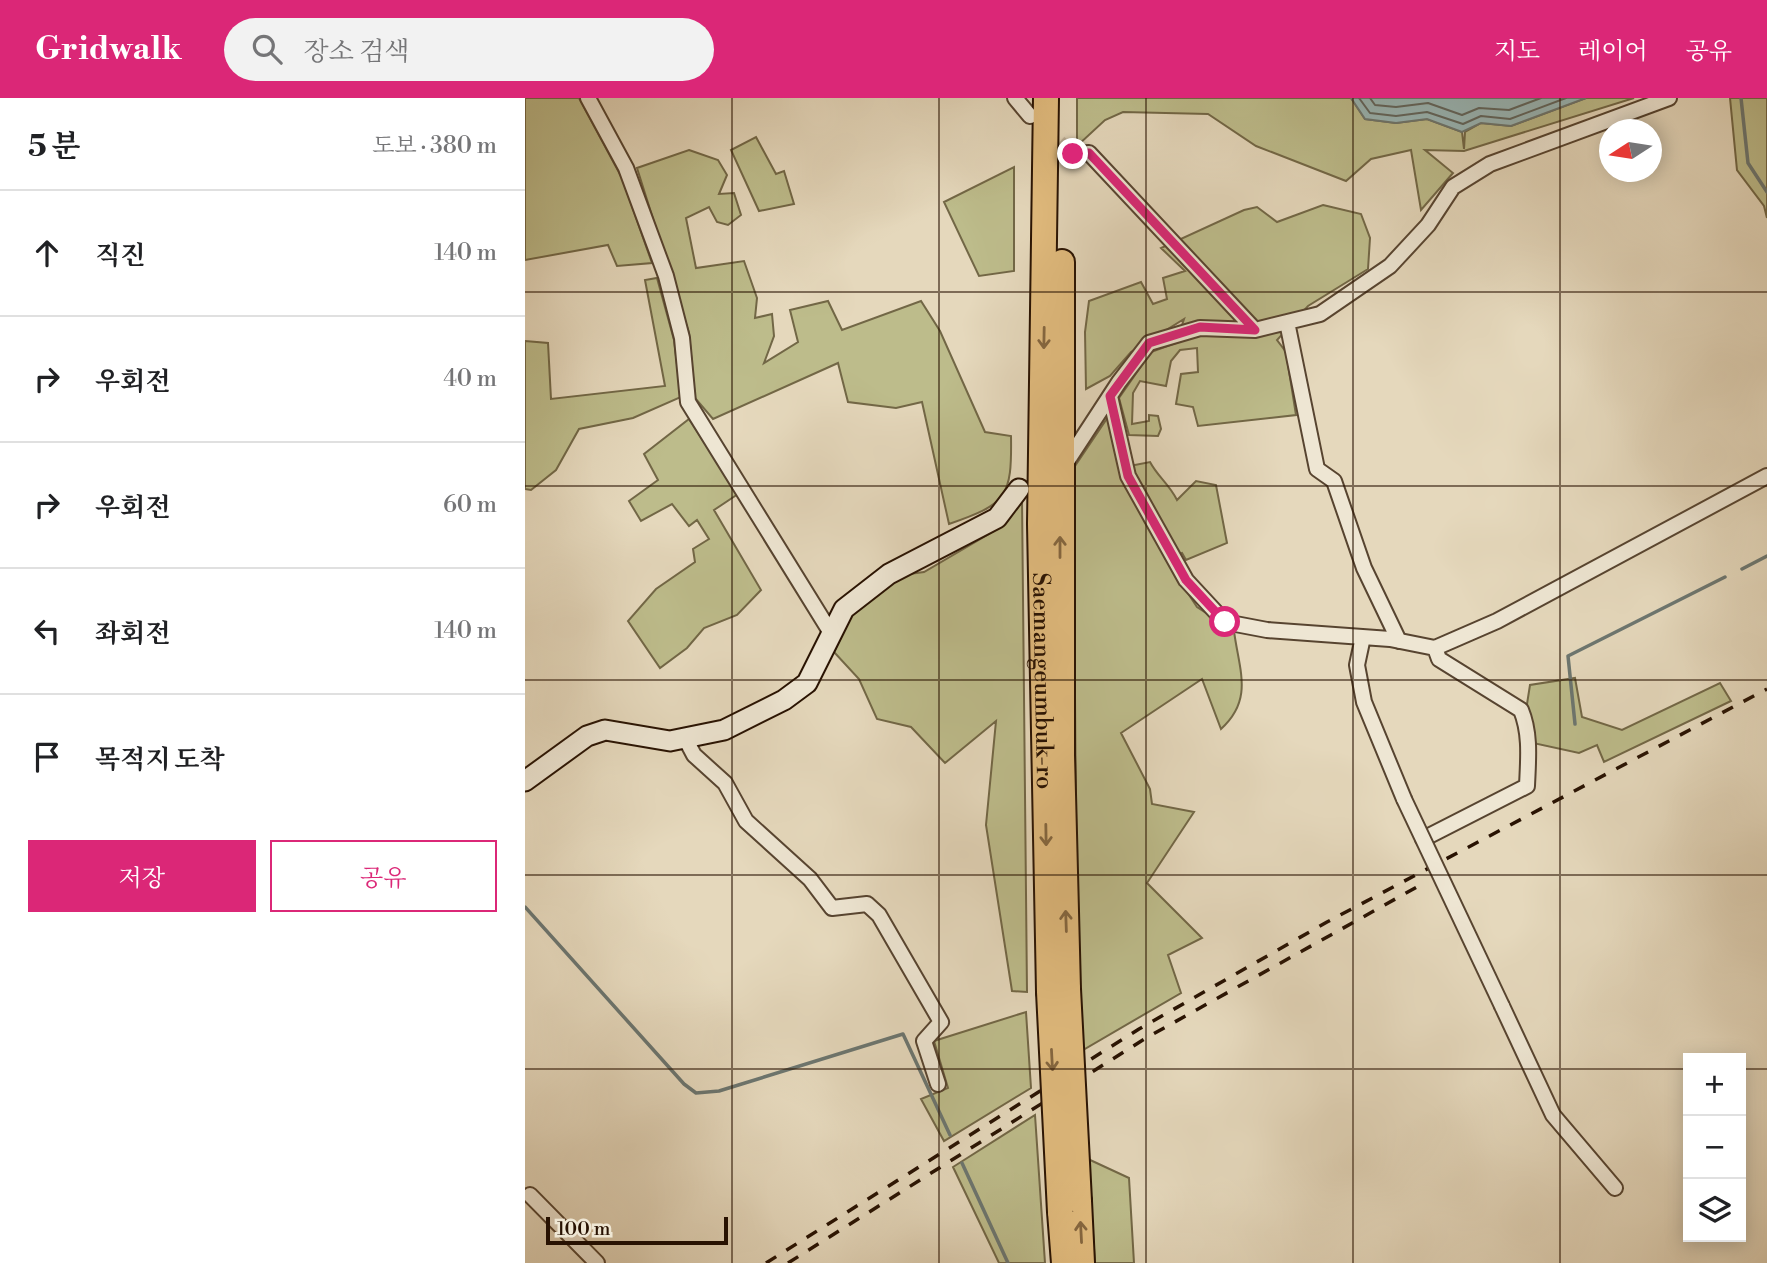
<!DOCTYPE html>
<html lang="ko">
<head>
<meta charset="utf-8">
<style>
  body { margin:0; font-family:"Libre Bodoni","Noto Serif KR",serif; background:#f2f2f2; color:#202124 }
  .controls { position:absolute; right:21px; bottom:21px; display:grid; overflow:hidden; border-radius:0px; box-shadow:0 4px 18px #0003 }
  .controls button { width:63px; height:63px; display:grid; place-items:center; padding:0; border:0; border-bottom:2px solid #e0e0e0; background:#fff; color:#202124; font:35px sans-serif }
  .compass { position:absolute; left:1074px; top:21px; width:63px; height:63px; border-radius:50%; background:#fff; box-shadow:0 4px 18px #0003; rotate:258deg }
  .scale { position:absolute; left:21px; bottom:18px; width:182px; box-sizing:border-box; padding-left:7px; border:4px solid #281202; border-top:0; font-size:19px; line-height:24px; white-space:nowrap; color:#281202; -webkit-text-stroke:5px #eee6d3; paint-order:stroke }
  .stop { position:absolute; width:21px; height:21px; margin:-16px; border:5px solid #db2777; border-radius:50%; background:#fff }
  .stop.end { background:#db2777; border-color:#fff; box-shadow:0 2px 7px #0008 }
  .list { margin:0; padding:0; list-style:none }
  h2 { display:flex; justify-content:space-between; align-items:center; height:91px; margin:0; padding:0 28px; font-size:30px }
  h2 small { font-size:23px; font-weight:400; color:#757577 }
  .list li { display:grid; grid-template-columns:46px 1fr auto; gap:21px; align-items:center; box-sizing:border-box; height:126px; padding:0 28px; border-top:2px solid #e0e0e0 }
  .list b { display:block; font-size:26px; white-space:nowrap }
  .list em { font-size:23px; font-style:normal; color:#757577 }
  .actions { display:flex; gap:14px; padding:21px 28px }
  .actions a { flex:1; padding:16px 0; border:2px solid #db2777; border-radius:0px; text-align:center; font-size:24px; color:#db2777 }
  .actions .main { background:#db2777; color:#fff }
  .icon { flex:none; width:38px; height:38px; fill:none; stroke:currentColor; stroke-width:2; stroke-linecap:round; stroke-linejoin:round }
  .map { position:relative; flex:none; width:1242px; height:1165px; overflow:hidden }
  header { display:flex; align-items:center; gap:42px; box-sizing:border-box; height:98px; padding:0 35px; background:#db2777; color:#fff }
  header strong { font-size:33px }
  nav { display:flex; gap:38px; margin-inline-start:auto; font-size:24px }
  .search { width:490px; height:63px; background:#f2f2f2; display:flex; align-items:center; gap:18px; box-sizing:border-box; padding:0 24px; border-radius:38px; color:#757577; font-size:26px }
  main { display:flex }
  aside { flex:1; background:#fff }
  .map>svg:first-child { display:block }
  .green { fill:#bdbc8b; stroke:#726746; stroke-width:2 }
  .water { fill:#99b8b9; stroke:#6c7670; stroke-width:2 }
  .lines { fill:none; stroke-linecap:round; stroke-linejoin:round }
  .shore { stroke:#60655e; stroke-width:2 }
  .stream { stroke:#6c7670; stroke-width:3.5 }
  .street-tunnel { stroke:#c9baa0; stroke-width:14; stroke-dasharray:14 7; stroke-linecap:butt }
  .street-casing { stroke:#574430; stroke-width:18 }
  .secondary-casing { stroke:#281202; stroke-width:23 }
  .highway-casing { stroke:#281202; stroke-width:28 }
  .street { stroke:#eee6d3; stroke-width:14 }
  .secondary { stroke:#eee6d3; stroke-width:19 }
  .highway { stroke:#e2bc7e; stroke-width:24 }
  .rail { stroke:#281202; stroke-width:3.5; stroke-dasharray:12 12; stroke-linecap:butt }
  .street-bridge-casing { stroke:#574430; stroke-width:18; stroke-linecap:butt }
  .highway-bridge-casing { stroke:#281202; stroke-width:28; stroke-linecap:butt }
  .street-bridge { stroke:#eee6d3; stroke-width:14 }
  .highway-bridge { stroke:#e2bc7e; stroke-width:24 }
  .oneway { stroke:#856740 }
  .route { stroke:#db2777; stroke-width:9 }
  .grid { fill:none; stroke:#281202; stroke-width:2; stroke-opacity:0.55 }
  .labels { text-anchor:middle; stroke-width:6; stroke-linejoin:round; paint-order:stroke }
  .street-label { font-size:24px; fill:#281202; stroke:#eee6d3 }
</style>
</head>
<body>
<header>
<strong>Gridwalk</strong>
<div class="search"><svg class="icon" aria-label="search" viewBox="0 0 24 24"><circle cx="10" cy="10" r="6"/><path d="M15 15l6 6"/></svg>장소 검색</div>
<nav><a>지도</a><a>레이어</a><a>공유</a></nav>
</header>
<main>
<aside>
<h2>5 분<small>도보 · 380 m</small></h2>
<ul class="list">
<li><svg class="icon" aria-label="ahead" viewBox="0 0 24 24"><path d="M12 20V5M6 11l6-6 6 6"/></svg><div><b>직진</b></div><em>140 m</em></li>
<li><svg class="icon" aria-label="right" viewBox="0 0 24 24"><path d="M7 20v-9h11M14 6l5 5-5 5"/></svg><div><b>우회전</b></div><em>40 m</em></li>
<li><svg class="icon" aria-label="right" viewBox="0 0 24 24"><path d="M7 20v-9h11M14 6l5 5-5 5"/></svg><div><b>우회전</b></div><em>60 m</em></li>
<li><svg class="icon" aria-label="left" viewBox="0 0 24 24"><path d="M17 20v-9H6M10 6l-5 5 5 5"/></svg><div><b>좌회전</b></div><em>140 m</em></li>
<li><svg class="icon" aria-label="arrive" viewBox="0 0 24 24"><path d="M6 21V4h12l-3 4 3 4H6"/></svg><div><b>목적지 도착</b></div></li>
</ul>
<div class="actions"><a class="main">저장</a><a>공유</a></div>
</aside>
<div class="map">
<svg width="1242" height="1165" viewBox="0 0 1242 1165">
  <rect width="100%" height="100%" fill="#e5d8bc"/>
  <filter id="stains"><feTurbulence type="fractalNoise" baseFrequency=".00286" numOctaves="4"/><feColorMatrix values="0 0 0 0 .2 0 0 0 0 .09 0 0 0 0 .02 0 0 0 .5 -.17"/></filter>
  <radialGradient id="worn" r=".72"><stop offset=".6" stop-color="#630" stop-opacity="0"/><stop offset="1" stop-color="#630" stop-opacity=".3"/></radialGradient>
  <path class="green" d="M0 0H54L97 80 127 165 92 168 83 147 0 162Z
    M552 0H826L840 21 871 25 902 21 937 34 939 51 940 34 956 25 986 28 1061 0H1109L939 53 900 52 928 75 896 112 886 52 846 61 821 83 731 48 683 16 598 14 580 22 552 48Z
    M1205 0H1242V120L1239 108 1212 72Z
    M231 39 251 76 259 73 269 106 234 113 206 52Z
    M164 52 193 62 202 77 194 96 209 95 216 117 203 127 192 124 184 109 161 120 171 170 219 163 232 200 230 220 247 216 249 238 239 265 273 244 265 212 303 203 317 232 396 203 415 233 460 334 486 338C487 399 482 406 424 426L397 304 371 310 323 304 313 265 188 321 170 300 164 235 112 70Z
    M489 69V173L454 178 419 104Z
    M798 107 836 116 845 140 843 171 783 208 752 242 761 254 771 317 673 328 668 309 651 306 656 276 673 274 672 250 655 252 646 263 641 288 615 283 608 295 607 326 624 323V317L633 318 636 331 633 338 604 337 594 300 626 254 651 245 659 221 606 254 585 278 561 291 560 234 564 203 616 184 628 206 642 201 638 180 660 173 636 150 719 112 732 109 752 124Z
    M132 180 149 242 156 299 108 320 54 331 31 372 6 392 0 391V243L23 245 26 301 140 288 120 182Z
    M583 319 594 370 625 364C633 379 644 386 652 402L671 383 691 387 702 445 661 462 657 455 640 460 672 509 709 533C714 572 729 601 696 631L677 581 596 635 625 691 627 706 669 714 622 785 677 840 643 857 656 895 558 952 552 829 548 371Z
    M164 321 213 396 189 412 236 492 212 517 179 530 162 550 135 570 103 523 131 491 170 464 168 451 184 441 172 422 164 428 147 406 116 423 104 403 133 382 119 356Z
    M497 401 502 894 487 893 461 727 471 623 420 665 386 629 352 621 334 581 309 554 329 512 377 477 399 474 469 433Z
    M1050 580 1057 619 1097 632 1195 585 1206 603 1079 664 1072 647 1054 655 1008 645 1002 606 1005 587Z
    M501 914 506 990 419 1043 396 1001 423 990 409 943Z
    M510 1017 520 1165H474L428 1069Z
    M563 1061 604 1080 609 1165H570Z"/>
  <path class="water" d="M826 0H1061L986 28 956 25 937 34 902 21 871 25 840 21Z"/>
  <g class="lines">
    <path class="shore" d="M834 0 845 15 871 18 902 14 938 26 956 18 985 21 1041 0
      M845 0 850 7 871 9 903 5 937 17 954 10 984 12 1016 0"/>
    <path class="stream" d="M1216 0 1223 65 1242 94
      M1217 471 1242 458
      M1050 626 1043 558 1200 479
      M0 809 159 986 171 995 194 993 378 936 425 1037
      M437 1065 483 1165"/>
    <path class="street-tunnel" d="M519 30 548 56"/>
    <g class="street-casing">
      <path id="street" d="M63 0 101 70 141 178 157 240 163 304 306 535
        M490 0 505 18
        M548 56 564 55 730 232
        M762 224 792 371 809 383 839 470 874 543
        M585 298 603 378 661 482 700 524 742 532 865 541 910 550 972 523 1242 378
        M543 362 594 284 624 245 675 230 730 232 795 216 865 168 903 127 928 89 965 66 1144 0
        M838 539 832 567 839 604 879 701
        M160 640 169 657 200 685 221 723 285 781 307 810 342 806 354 817 416 924 399 943 413 986
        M898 741 1002 688C1003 663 1006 636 996 612L914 561 910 550
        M977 908 1028 1017 1090 1090
        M5 1097 72 1165"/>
    </g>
    <g class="secondary-casing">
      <path id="secondary" d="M0 683 62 638 80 632 145 643 199 632 259 602 282 585 319 511 364 476 472 420 494 391"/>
    </g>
    <g class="highway-casing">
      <g id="highway">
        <path id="s1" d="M521 0 515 426 524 894"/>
        <path d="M537 164V657L543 891"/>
        <path d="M554 1103 557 1165"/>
        <path d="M535 1114 539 1165"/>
      </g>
    </g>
    <use href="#street" class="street"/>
    <use href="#secondary" class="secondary"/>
    <use href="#highway" class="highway"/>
    <path class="rail" d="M241 1165 614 931 802 824 1242 591
      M263 1165 621 940 899 785"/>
    <g class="street-bridge-casing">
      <path id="street-bridge" d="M879 701 977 908"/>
    </g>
    <g class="highway-bridge-casing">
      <path id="highway-bridge" d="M543 891 554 1103
        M524 894 535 1114"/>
    </g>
    <use href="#street-bridge" class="street-bridge"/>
    <use href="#highway-bridge" class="highway-bridge"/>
  </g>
  <defs><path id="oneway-shaft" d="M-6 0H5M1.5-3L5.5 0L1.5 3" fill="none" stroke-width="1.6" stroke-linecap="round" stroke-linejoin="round" transform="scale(1.75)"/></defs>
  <g class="oneway">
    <use href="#oneway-shaft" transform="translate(519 240) rotate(91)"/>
    <use href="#oneway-shaft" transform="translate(535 449) rotate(-90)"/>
    <use href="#oneway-shaft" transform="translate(521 737) rotate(89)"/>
    <use href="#oneway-shaft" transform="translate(541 823) rotate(-92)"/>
    <use href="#oneway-shaft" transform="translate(527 962) rotate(87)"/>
    <use href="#oneway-shaft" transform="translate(556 1134) rotate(-93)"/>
  </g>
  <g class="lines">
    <path class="route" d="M548 56 564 55 730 232 675 229 624 245 585 298 603 378 661 482 700 524"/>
  </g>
  <path class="grid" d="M207 0V1165M414 0V1165M621 0V1165M828 0V1165M1035 0V1165M0 194H1242M0 388H1242M0 582H1242M0 777H1242M0 971H1163M1216 971H1242"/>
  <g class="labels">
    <g class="street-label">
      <text dy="8" stroke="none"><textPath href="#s1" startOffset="583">Saemangeumbuk-ro</textPath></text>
    </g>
  </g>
  <rect width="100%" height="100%" filter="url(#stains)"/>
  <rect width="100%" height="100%" fill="url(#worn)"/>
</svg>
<div class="controls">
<button>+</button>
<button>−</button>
<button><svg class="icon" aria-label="layers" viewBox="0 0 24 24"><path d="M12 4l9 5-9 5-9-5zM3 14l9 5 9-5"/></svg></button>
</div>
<svg class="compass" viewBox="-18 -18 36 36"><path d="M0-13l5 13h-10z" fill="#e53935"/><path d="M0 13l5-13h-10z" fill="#757577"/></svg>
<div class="scale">100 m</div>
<div class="stop" style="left:700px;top:524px"></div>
<div class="stop end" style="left:548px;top:56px"></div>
</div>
</main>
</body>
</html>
